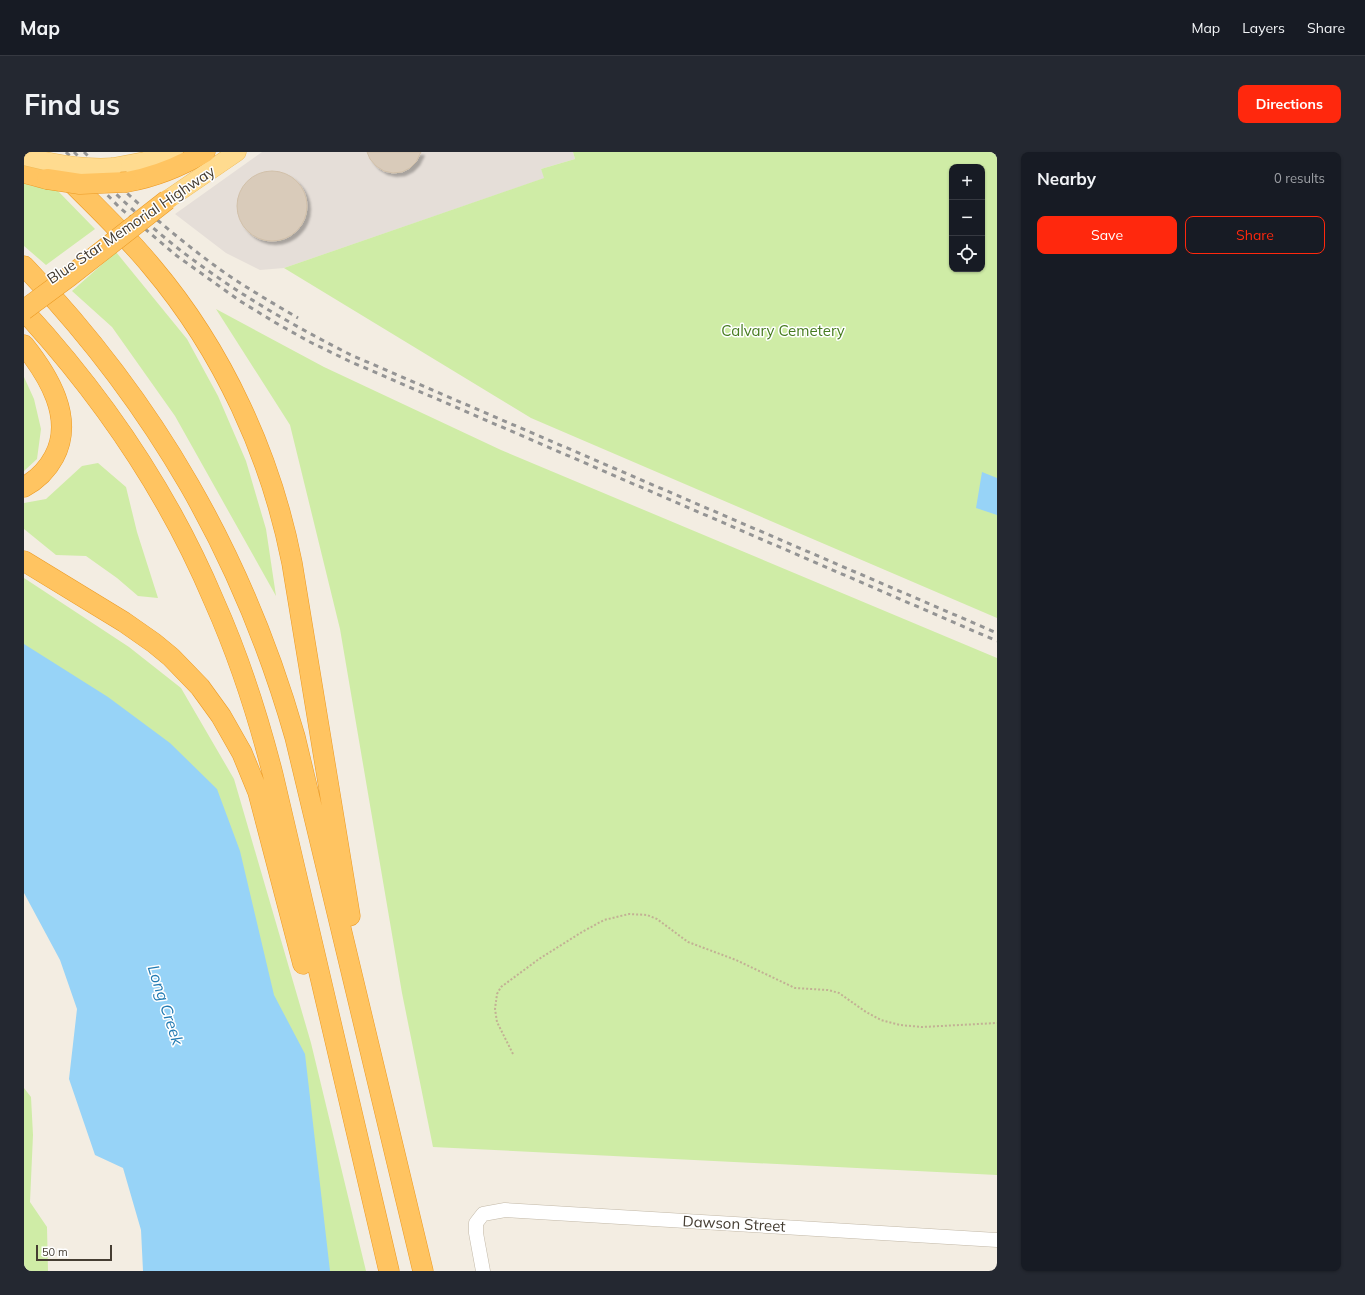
<!DOCTYPE html>
<html lang="en">
<head>
<meta charset="utf-8">
<style>
  body { margin:0; font-family:Mulish,sans-serif; background:#242831; color:#f1f3f6 }
  .controls { position:absolute; right:12px; top:12px; display:grid; overflow:hidden; border-radius:8px; box-shadow:0 1px 3px #0004 }
  .controls button { width:36px; height:36px; display:grid; place-items:center; padding:0; border:0; border-bottom:1px solid #363941; background:#171b24; color:#f1f3f6; font:20px sans-serif }
  .scale { position:absolute; left:12px; bottom:10px; width:76px; box-sizing:border-box; padding-left:4px; border:2px solid #453d32; border-top:0; font-size:11px; line-height:14px; white-space:nowrap; color:#453d32; -webkit-text-stroke:3px #fff; paint-order:stroke }
  .list { margin:0; padding:0; list-style:none }
  h2 { display:flex; justify-content:space-between; align-items:center; height:52px; margin:0; padding:0 16px; font-size:17px }
  h2 small { font-size:13px; font-weight:400; color:#9ea1a6 }
  .actions { display:flex; gap:8px; padding:12px 16px }
  .actions a { flex:1; padding:9px 0; border:1px solid #ff280d; border-radius:8px; text-align:center; font-size:14px; color:#ff280d }
  .actions .main { background:#ff280d; color:#fff }
  .icon { flex:none; width:22px; height:22px; fill:none; stroke:currentColor; stroke-width:2; stroke-linecap:round; stroke-linejoin:round }
  .map { position:relative; flex:none; width:973px; height:1119px; overflow:hidden; border-radius:8px }
  header { display:flex; align-items:center; gap:24px; box-sizing:border-box; height:56px; padding:0 20px; background:#171b24; border-bottom:1px solid #363941 }
  header strong { font-size:19px }
  nav { display:flex; gap:22px; margin-inline-start:auto; font-size:14px }
  .intro { display:flex; align-items:center; justify-content:space-between; box-sizing:border-box; height:96px; padding:0 24px }
  h1 { margin:0; font-size:28px }
  .button { padding:10px 18px; border-radius:8px; background:#ff280d; color:#fff; font-size:14px; font-weight:700 }
  main { display:flex; gap:24px; padding:0 24px }
  aside { flex:1; background:#171b24; border-radius:8px; box-shadow:0 1px 3px #0004 }
  .map>svg:first-child { display:block }
  .industrial { fill:#e5ded8 }
  .green { fill:#cfeca6; fill-rule:evenodd }
  .water { fill:#97d3f7 }
  .building { fill:#d9cbba; stroke:#d1c0a9; filter:url(#shadow) }
  .lines { fill:none; stroke-linecap:round; stroke-linejoin:round }
  .minor-casing { stroke:#c2b8a7; stroke-width:15 }
  .major-casing { stroke:#efba55; stroke-width:19 }
  .highway-casing { stroke:#ec9a23; stroke-width:21 }
  .path { stroke:#c2b094; stroke-width:2; stroke-dasharray:2 2; stroke-linecap:butt }
  .minor { stroke:#fff; stroke-width:14 }
  .major { stroke:#ffdb8f; stroke-width:18 }
  .highway { stroke:#ffc461; stroke-width:20 }
  .rail { stroke:#949494; stroke-width:3; stroke-dasharray:5 5; stroke-linecap:butt }
  .major-bridge-casing { stroke:#efba55; stroke-width:19; stroke-linecap:butt }
  .highway-bridge-casing { stroke:#ec9a23; stroke-width:21; stroke-linecap:butt }
  .major-bridge { stroke:#ffdb8f; stroke-width:18 }
  .highway-bridge { stroke:#ffc461; stroke-width:20 }
  .labels { text-anchor:middle; stroke-width:3; stroke-linejoin:round; paint-order:stroke }
  .street-label { font-size:15px; fill:#453d32; stroke:#fff }
  .park-label { font-size:15px; fill:#477c21; stroke:#fff }
  .water-label { font-size:16px; font-style:italic; fill:#217ab2; stroke:#fff }
</style>
</head>
<body>
<header>
<strong>Map</strong>
<nav><a>Map</a><a>Layers</a><a>Share</a></nav>
</header>
<div class="intro"><h1>Find us</h1><a class="button">Directions</a></div>
<main>
<div class="map">
<svg width="973" height="1119" viewBox="0 0 973 1119">
  <defs>
    <filter id="shadow"><feDropShadow dx="3.5" dy="3.5" stdDeviation="1" flood-color="#0004"/></filter>
  </defs>
  <rect width="100%" height="100%" fill="#f3ede2"/>
  <path class="industrial" d="M238 0H549L551 7 517 17 521 26 260 116 236 118 202 101 151 62Z"/>
  <path class="green" d="M549 0H973V466L507 266 260 116 520 26 517 17 551 7ZM928 15H958V117H928Z
    M0 31 8 34 33 38 71 77 22 113 0 94Z
    M92 100 163 187 194 244 222 309 242 377 252 444 151 264 88 175 48 139Z
    M192 157 300 215 477 298 973 506V1023L409 995 378 841 316 477 266 273Z
    M0 225 10 247 17 277 13 307 0 319Z
    M74 311 102 335 113 380 134 446 114 444 93 426 62 404 32 403 0 377V351L22 347 58 314Z
    M0 426 105 495 157 536 210 627 287 891 342 1119H240L0 624Z
    M0 936 7 945 9 983 6 1050 23 1075 24 1119H0Z"/>
  <path class="water" d="M958 320 973 326V363L952 356Z
    M0 492 84 545 146 591 193 637 216 699 250 843 281 902 306 1119H119L117 1078 99 1016 71 1003 45 927 53 857 36 808 0 741Z"/>
  <path class="building" d="M343 0H397L392 10 386 16 378 20 369 21 360 19 352 14 346 7Z
    M213 54a35 35 0 1 1 70 0a35 35 0 1 1-70 0Z"/>
  <g class="lines">
    <g class="minor-casing">
      <path id="minor" d="M459 1119 452 1081V1071L459 1062 481 1058 973 1088"/>
    </g>
    <g class="major-casing">
      <path id="major" d="M89 15 121 9 150 0
        M143 48 213 0"/>
    </g>
    <g class="highway-casing">
      <path id="highway" d="M0 21 23 27
        M40 23C70 53 101 82 128 115 199 199 247 304 268 411L326 764
        M103 30C131 25 156 15 181 0
        M0 114C131 251 219 403 271 585L399 1119
        M0 159C78 244 145 342 190 449 215 505 234 564 249 623L365 1119
        M0 193C24 223 51 266 30 305 23 318 13 328 0 335
        M0 409 100 470 130 491 147 505 176 535 197 564 218 601 234 640 279 812"/>
    </g>
    <path class="path" d="M489 902 473 870 471 857 473 842 477 835 515 807 558 780 580 768 605 762 623 763 633 767 664 790 712 808 771 836 804 838 815 841 842 860 857 868 876 873 898 875 973 871"/>
    <use href="#minor" class="minor"/>
    <use href="#major" class="major"/>
    <use href="#highway" class="highway"/>
    <path class="rail" d="M42 0 95 55 153 104 216 149 252 171 286 190 325 209 973 489
      M50 0C90 41 132 82 179 115 226 149 276 177 327 203L973 481
      M60 0C102 42 146 81 194 116 219 134 247 150 274 166"/>
    <g class="major-bridge-casing">
      <path id="major-bridge" d="M0 4C30 12 58 17 89 15"/>
    </g>
    <g class="highway-bridge-casing">
      <path id="highway-bridge" d="M23 27 56 32 103 30
        M0 158 46 124 143 48"/>
    </g>
    <use href="#major-bridge" class="major-bridge"/>
    <use href="#highway-bridge" class="highway-bridge"/>
  </g>
  <g class="labels">
    <g class="street-label">
      <text transform="translate(107 73) rotate(-34)" y="5">Blue Star Memorial Highway</text>
      <text transform="translate(710 1072) rotate(3)" y="5">Dawson Street</text>
    </g>
    <g class="park-label">
      <text x="759" y="184">Calvary Cemetery</text>
    </g>
    <g class="water-label">
      <text transform="translate(142 853) rotate(72)" y="6">Long Creek</text>
    </g>
  </g>
</svg>
<div class="controls">
<button>+</button>
<button>−</button>
<button><svg class="icon" aria-label="locate" viewBox="0 0 24 24"><circle cx="12" cy="12" r="6"/><path d="M12 2v4M12 18v4M2 12h4M18 12h4"/></svg></button>
</div>
<div class="scale">50 m</div>
</div>
<aside>
<h2>Nearby<small>0 results</small></h2>
<ul class="list">
</ul>
<div class="actions"><a class="main">Save</a><a>Share</a></div>
</aside>
</main>
</body>
</html>
